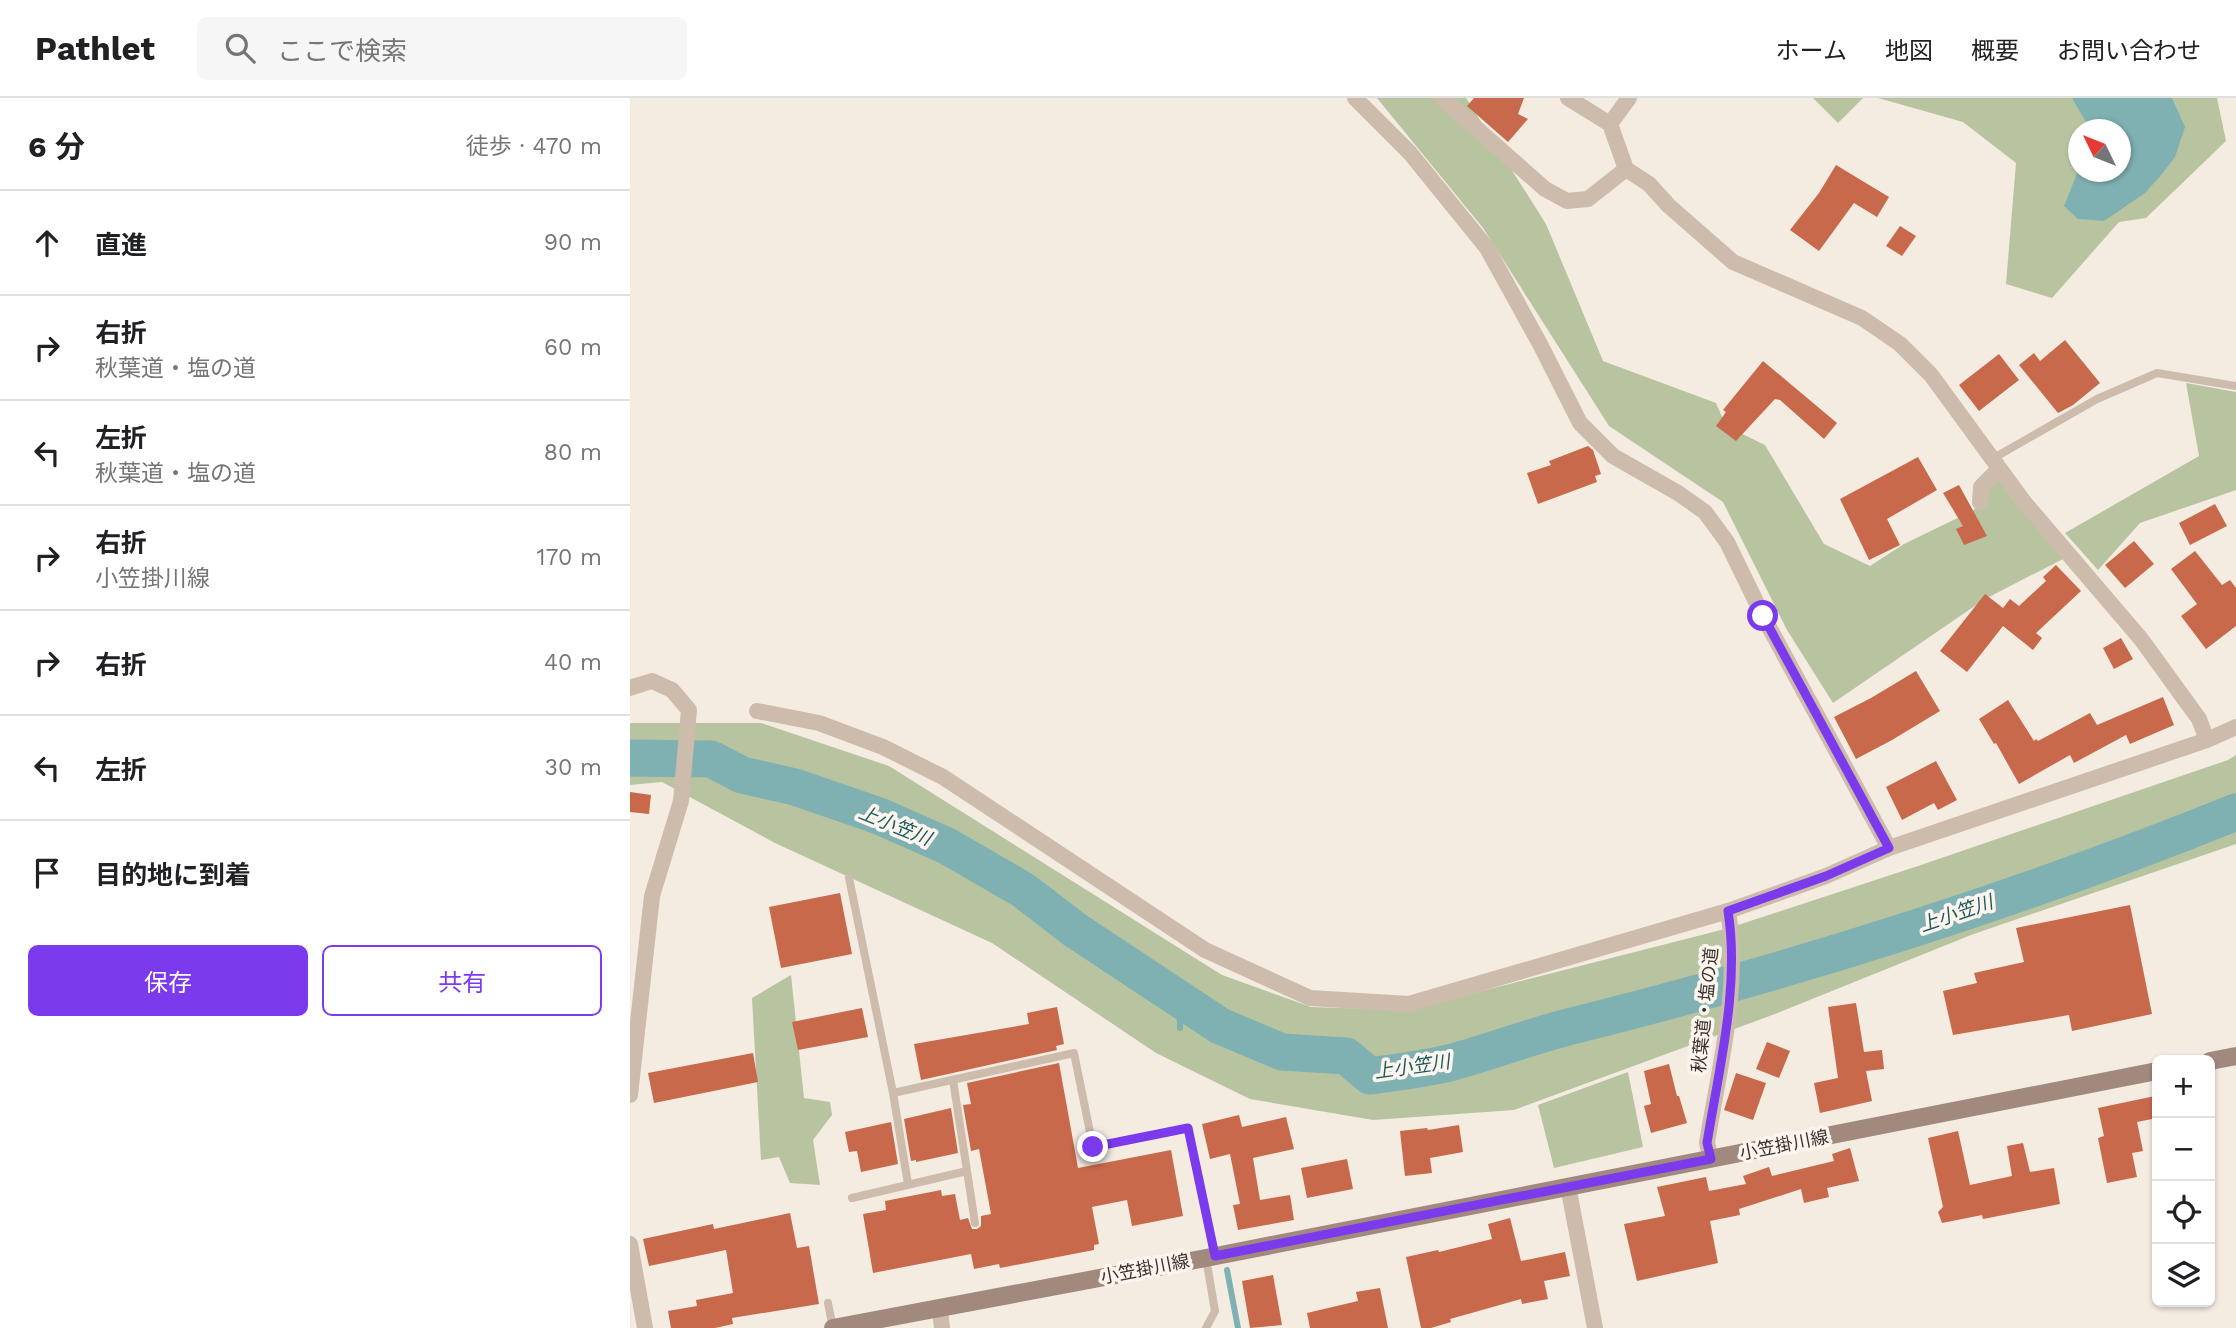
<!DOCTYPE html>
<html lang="ja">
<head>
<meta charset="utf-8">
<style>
  body { margin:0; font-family:"Work Sans","Noto Sans JP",sans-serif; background:#f6f6f6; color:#202124 }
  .controls { position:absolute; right:21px; bottom:21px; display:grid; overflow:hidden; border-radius:10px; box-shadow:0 2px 5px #0004 }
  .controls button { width:63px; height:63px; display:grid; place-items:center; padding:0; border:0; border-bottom:2px solid #e0e0e0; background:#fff; color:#202124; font:35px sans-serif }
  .compass { position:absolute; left:1438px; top:21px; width:63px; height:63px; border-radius:50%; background:#fff; box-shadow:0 2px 5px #0004; rotate:313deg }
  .stop { position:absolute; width:21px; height:21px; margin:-16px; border:5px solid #7c3aed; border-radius:50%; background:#fff }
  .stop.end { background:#7c3aed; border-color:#fff; box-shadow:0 2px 7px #0008 }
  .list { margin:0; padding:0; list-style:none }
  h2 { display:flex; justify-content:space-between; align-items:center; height:91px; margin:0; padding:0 28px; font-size:30px }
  h2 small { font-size:23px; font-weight:400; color:#757577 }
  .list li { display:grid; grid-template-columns:46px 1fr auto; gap:21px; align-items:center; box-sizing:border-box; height:105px; padding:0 28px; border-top:2px solid #e0e0e0 }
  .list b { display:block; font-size:26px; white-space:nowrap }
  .list p { margin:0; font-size:23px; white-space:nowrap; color:#757577 }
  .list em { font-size:23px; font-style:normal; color:#757577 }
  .actions { display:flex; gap:14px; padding:21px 28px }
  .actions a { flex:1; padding:16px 0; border:2px solid #7c3aed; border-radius:10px; text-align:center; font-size:24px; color:#7c3aed }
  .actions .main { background:#7c3aed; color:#fff }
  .icon { flex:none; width:38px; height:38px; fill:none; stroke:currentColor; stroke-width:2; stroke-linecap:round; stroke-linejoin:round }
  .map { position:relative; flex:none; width:1606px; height:1230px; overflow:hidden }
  header { display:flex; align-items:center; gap:42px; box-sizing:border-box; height:98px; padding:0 35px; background:#fff; border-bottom:2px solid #e0e0e0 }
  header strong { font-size:33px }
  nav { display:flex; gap:38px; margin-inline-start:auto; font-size:24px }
  .search { width:490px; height:63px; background:#f6f6f6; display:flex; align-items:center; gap:18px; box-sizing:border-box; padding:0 24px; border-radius:10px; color:#757577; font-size:26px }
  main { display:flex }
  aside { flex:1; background:#fff }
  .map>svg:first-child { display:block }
  .green { fill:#b8c4a0; fill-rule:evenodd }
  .water { fill:#7fb0b2 }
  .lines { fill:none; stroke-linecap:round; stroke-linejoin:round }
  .stream { stroke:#7fb0b2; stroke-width:6 }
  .river { stroke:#7fb0b2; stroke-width:37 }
  .building { fill:#c8694b }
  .lane { stroke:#cdbbac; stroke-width:8 }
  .street { stroke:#cdbbac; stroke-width:16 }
  .secondary { stroke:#a18a7d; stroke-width:18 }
  .route { stroke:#7c3aed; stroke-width:9 }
  .labels { text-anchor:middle; stroke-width:7; stroke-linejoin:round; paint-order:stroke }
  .street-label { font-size:18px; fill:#3b302b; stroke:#fbf5ee }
  .water-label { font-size:19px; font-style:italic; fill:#1f5a5e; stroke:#fbf5ee }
</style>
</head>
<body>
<header>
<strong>Pathlet</strong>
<div class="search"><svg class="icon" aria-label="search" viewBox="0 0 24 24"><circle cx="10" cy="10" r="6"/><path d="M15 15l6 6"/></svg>ここで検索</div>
<nav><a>ホーム</a><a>地図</a><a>概要</a><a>お問い合わせ</a></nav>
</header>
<main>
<aside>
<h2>6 分<small>徒歩 · 470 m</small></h2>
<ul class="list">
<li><svg class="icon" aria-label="ahead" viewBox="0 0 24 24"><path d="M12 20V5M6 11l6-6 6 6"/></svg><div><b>直進</b></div><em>90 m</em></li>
<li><svg class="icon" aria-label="right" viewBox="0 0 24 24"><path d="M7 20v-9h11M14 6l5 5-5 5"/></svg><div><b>右折</b><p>秋葉道・塩の道</p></div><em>60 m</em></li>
<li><svg class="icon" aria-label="left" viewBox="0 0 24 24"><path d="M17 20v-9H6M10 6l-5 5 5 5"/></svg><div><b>左折</b><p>秋葉道・塩の道</p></div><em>80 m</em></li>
<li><svg class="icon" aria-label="right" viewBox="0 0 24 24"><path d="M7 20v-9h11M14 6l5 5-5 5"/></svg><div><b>右折</b><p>小笠掛川線</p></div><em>170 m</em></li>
<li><svg class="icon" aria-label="right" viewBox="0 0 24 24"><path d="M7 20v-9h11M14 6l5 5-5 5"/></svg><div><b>右折</b></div><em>40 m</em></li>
<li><svg class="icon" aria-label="left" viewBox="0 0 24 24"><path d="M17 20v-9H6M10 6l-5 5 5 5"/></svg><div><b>左折</b></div><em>30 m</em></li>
<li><svg class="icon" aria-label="arrive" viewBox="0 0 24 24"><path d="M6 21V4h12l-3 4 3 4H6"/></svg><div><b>目的地に到着</b></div></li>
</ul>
<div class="actions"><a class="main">保存</a><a>共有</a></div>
</aside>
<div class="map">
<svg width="1606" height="1230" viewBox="0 0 1606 1230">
  <rect width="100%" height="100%" fill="#f4ebe1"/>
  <path class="green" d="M747 0H836L916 126 973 263 1086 305 1096 328 1135 347 1194 446 1240 468 1274 446 1344 412 1363 370 1433 461 1355 501 1203 605 1157 532 1093 404 979 328 853 130Z
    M1183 0H1233L1208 25Z
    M1248 0H1587L1596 43 1516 120 1489 124 1422 200 1376 186 1386 65 1333 24ZM1448 32H1490V74H1448Z
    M1556 285 1606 294V392L1510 425 1468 472 1435 435 1569 358Z
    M0 625H131L259 668 592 877 681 909 777 912 1099 830 1291 767 1598 662 1606 657V746L1341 837 1145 916 884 1012 743 1022 620 1001 526 955 362 845 145 745 32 684 0 687Z
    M161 877 174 1000 200 1004 202 1017 183 1042 190 1087 160 1085 149 1059 131 1062 122 900Z
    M998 974 1013 1049 924 1070 908 1007Z"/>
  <path class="water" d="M1442 0H1542L1555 29 1545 59 1532 76 1515 95 1474 123 1448 121 1434 108 1448 73 1490 74V32L1460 31Z"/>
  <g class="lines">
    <path class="stream" d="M549 899 550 930
      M597 1172 608 1230"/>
    <path class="river" d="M0 660 81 661 112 677 165 689 249 718 317 748 393 792 445 832 590 928 652 954 716 958 740 978C767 974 796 971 823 964 866 952 907 936 950 926 1173 870 1393 800 1606 714"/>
  </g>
  <path class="building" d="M844 0H894L888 16 898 21 878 44 837 8Z
    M1206 67 1259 99 1247 119 1224 105 1189 153 1160 132 1189 95Z
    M1270 128 1286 138 1272 158 1256 148Z
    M1435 242 1470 285 1443 307 1428 315 1389 267 1404 255 1410 263Z
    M1369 256 1389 282 1349 313 1329 287Z
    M1133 263 1207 325 1194 341 1150 302 1145 301 1106 343 1086 328 1096 314 1093 312Z
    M958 348 963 352 971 376 965 378 967 384 908 406 897 375 921 367 919 363Z
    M1288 359 1307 392 1257 421 1270 447 1239 462 1210 401Z
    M1329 387 1357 438 1334 447 1326 431 1333 428 1313 395Z
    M1585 406 1597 428 1560 447 1549 425Z
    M1504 443 1524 466 1495 490 1475 467Z
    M1565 453 1592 487 1600 482 1606 490V528L1576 551 1551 518 1567 506 1541 471Z
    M1426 467 1451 493 1406 535 1412 540 1403 552 1373 528 1337 574 1310 553 1355 496 1373 510 1380 501 1389 508 1416 483 1413 479Z
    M1491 540 1503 561 1484 571 1473 550Z
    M1286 573 1310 613 1262 642 1226 661 1204 619 1241 600Z
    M1533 599 1544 627 1500 646 1496 637 1444 665 1440 657 1389 686 1366 645 1364 646 1349 621 1378 602 1404 643 1406 641 1408 643 1460 615 1467 627Z
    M1306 663 1327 702 1308 712 1304 705 1272 722 1256 689Z
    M0 694 21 697 19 716 0 714Z
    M210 795 222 856 151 870 139 809Z
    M1500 807 1522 916 1442 933 1439 917 1323 937 1313 893 1347 885 1344 875 1394 864 1386 830Z
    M1226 905 1234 954 1252 952 1254 971 1236 973 1242 1003 1190 1015 1184 985 1208 980 1198 909Z
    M427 909 434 946 426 948 427 952 291 982 284 946 399 926 397 915Z
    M232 910 238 939 168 952 162 924Z
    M1137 944 1160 953 1149 980 1126 971Z
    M123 955 128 984 24 1005 18 975Z
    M429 965 448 1070 541 1052 553 1118 502 1128 497 1102 462 1109 469 1146 464 1147V1152L370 1170 369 1166 344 1171 341 1156 243 1175 233 1116 256 1112 255 1103 311 1092 312 1098 325 1096 330 1122 338 1120 342 1131H347L351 1128V1118L361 1116 349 1051 341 1053 333 1007 341 1006 337 985Z
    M1039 966 1047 998H1049L1057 1025 1021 1035 1014 1008 1021 1006 1014 973Z
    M1106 975 1136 985 1123 1022 1094 1012Z
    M1525 998 1527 1020 1507 1024 1513 1053 1502 1055 1507 1079 1477 1085 1468 1040 1474 1038 1468 1010Z
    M321 1010 328 1055 286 1064V1062L281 1063 274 1021Z
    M609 1017 612 1029 656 1019 664 1051 623 1060 630 1102 660 1097 664 1122 608 1132 603 1107 610 1106 600 1056 580 1061 572 1026Z
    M261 1024 268 1066 231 1074 227 1053 219 1054 215 1034Z
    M829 1027 833 1054 800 1060 802 1075 775 1078 770 1033 797 1030 798 1032Z
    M1328 1033 1340 1087 1382 1078 1377 1048 1393 1045 1400 1074 1424 1070 1430 1106 1353 1121 1352 1117 1312 1125 1308 1114 1313 1109 1298 1040Z
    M1220 1050 1229 1083 1197 1090 1199 1099 1174 1105 1171 1091 1109 1111 1110 1117 1080 1123 1088 1165 1007 1183 994 1126 1035 1118 1027 1089 1076 1079 1079 1093 1116 1086 1113 1078 1139 1069 1142 1078 1204 1063 1202 1056Z
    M717 1061 723 1091 677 1100 671 1070Z
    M160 1115 167 1150 179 1148 189 1206 102 1220 103 1226 85 1230H41L38 1213 67 1208 66 1202 103 1195 96 1152 19 1168 13 1141 83 1126 84 1131Z
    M880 1120 891 1163 935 1154 940 1178 914 1183 918 1201 892 1206 891 1201 820 1221 821 1224 801 1230H791L776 1159 808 1152 809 1154 862 1141 858 1126Z
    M643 1177 652 1227 620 1230 612 1183Z
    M750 1190 758 1230H680L677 1215 728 1203 726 1194Z"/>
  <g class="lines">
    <path class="lane" d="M1362 361 1467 301 1527 275 1606 288
      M219 780 263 995 278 1086
      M323 982 337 1073
      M263 995 444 955 463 1049 558 1030 585 1158
      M222 1100 337 1073 345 1125
      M576 1160 585 1213 576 1230
      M198 1205 203 1230"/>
    <path class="street" d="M725 0 780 55 857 150 910 246 950 325 983 358 1048 395 1075 414 1097 444 1133 518 1259 750
      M812 0 915 91 937 103 958 101 996 71 1019 86 1039 108 1103 164 1232 220 1270 246 1301 277 1394 404 1511 541 1569 621 1577 642
      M938 0 980 26 996 71
      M980 26 999 0
      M1350 404 1351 389 1369 371
      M0 590 22 583 42 592 59 612 51 703 22 798 0 997
      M127 613 189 625 253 649 313 679 575 852 680 900 779 906 1098 813 1196 778 1259 750 1577 642 1606 629
      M1081 1061 1077 1045C1089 970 1111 889 1098 813
      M938 1088 965 1230
      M0 1146 15 1230
      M310 1211 312 1230"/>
    <path class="secondary" d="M1580 963 1606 958
      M203 1230 576 1160 1527 973"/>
  </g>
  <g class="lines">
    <path class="route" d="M463 1049 558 1030 585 1158 1081 1061 1077 1045C1089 970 1110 889 1098 813L1196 778 1259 750 1133 518"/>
  </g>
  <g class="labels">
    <g class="street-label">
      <text transform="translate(1075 912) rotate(-84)" y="6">秋葉道・塩の道</text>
      <text transform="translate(1154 1047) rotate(-11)" y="6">小笠掛川線</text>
      <text transform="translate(515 1171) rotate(-11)" y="6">小笠掛川線</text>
    </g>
    <g class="water-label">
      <text transform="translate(265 727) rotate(22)" y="7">上小笠川</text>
      <text transform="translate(1326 815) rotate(-19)" y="7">上小笠川</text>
      <text transform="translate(782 968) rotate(-8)" y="7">上小笠川</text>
    </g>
  </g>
</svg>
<div class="controls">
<button>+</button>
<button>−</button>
<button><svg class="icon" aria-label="locate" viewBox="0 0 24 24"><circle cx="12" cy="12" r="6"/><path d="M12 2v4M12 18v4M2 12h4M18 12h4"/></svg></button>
<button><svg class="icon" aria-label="layers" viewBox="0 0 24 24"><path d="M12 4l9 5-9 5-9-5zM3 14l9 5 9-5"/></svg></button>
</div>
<svg class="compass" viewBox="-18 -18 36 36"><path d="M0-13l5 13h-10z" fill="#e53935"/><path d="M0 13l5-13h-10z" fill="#757577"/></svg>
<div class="stop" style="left:1133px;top:518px"></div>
<div class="stop end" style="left:463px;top:1049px"></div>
</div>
</main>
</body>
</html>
